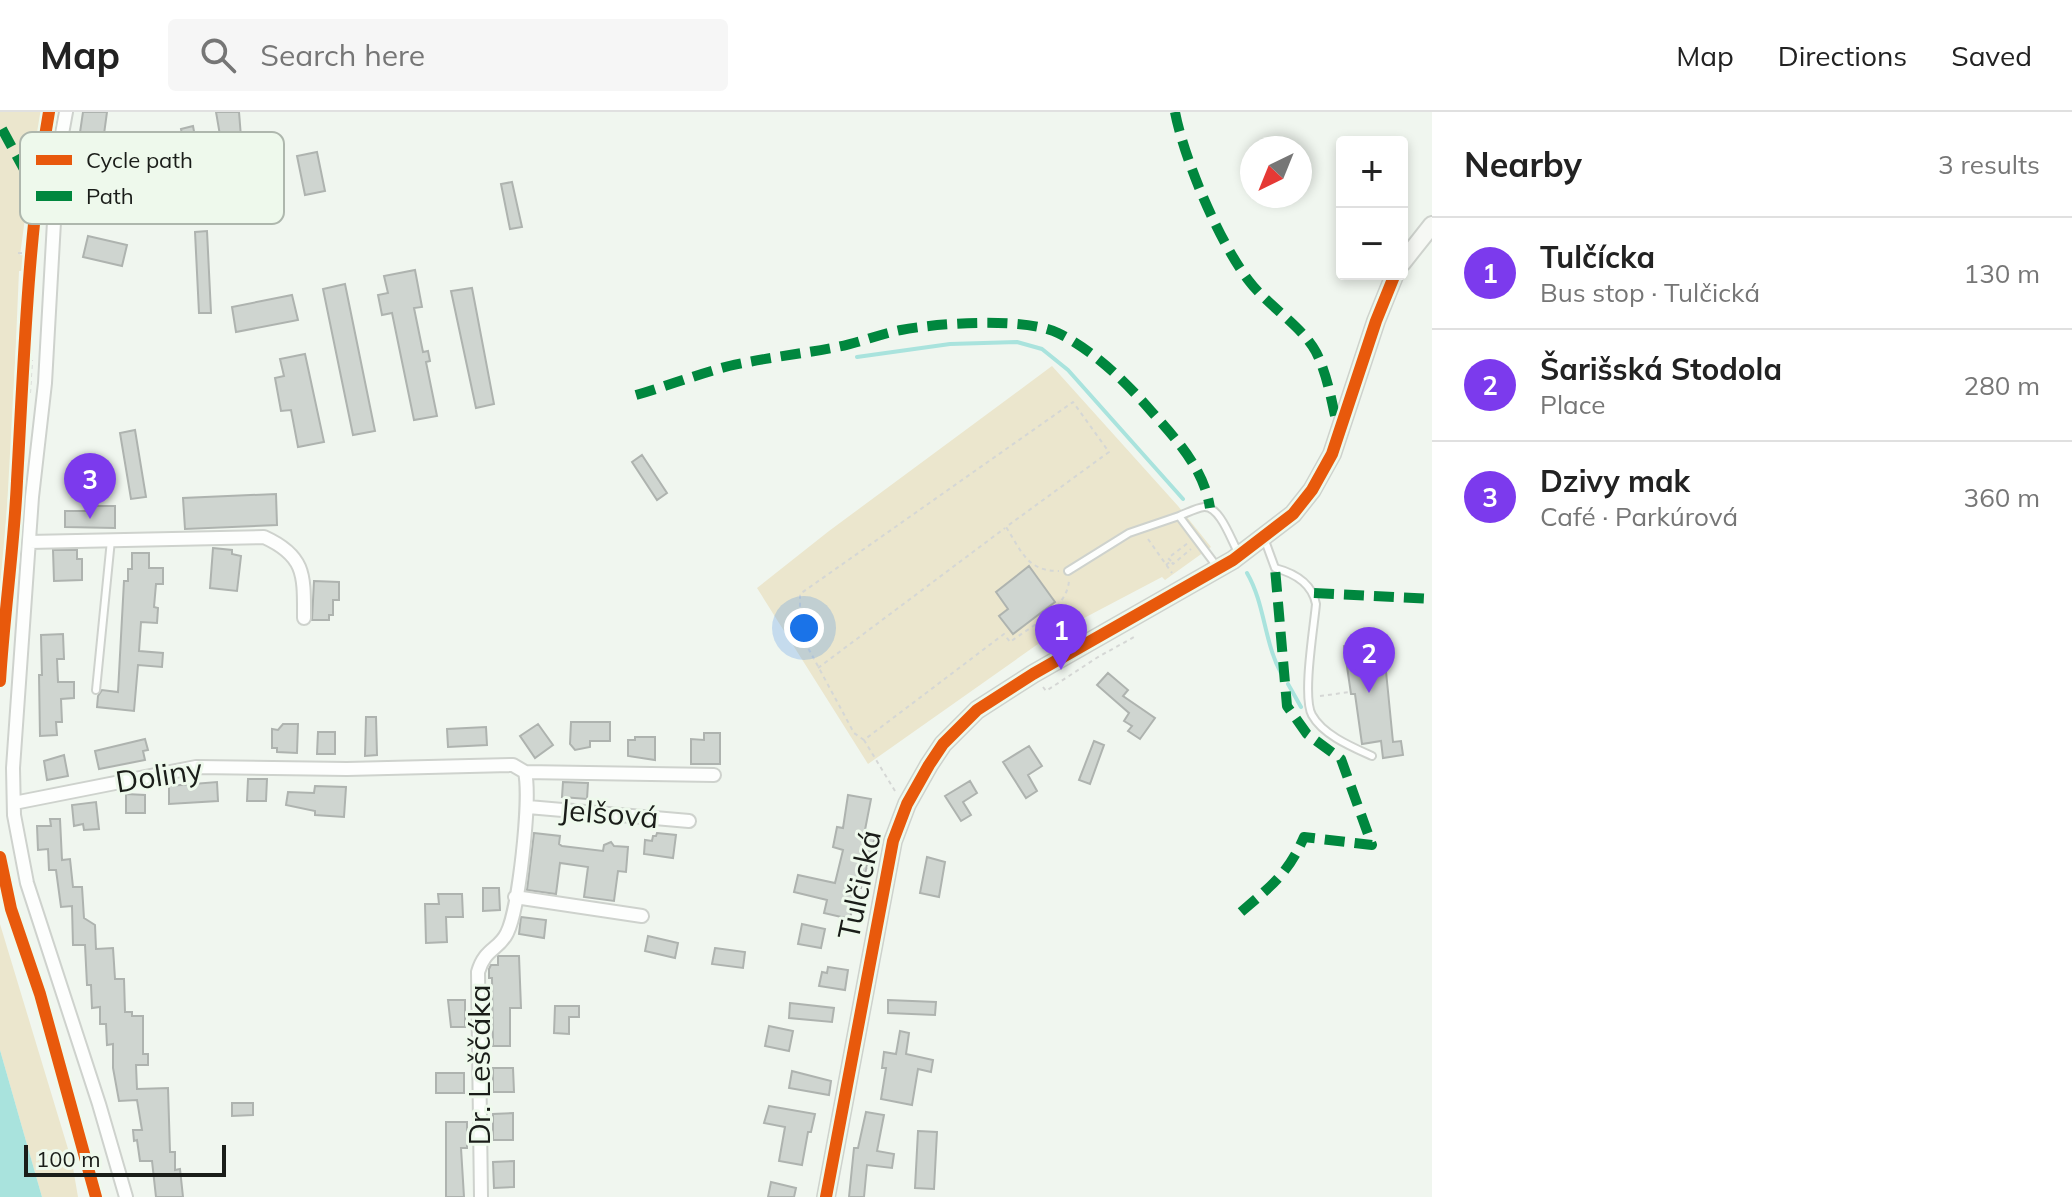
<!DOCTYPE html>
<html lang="en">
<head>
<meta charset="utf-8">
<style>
  body { margin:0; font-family:Mulish,sans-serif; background:#f6f6f6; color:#222 }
  .controls { position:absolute; right:24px; top:24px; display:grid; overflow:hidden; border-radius:8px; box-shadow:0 4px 12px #0003 }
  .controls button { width:72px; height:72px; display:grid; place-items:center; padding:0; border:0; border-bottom:2px solid #e0e0e0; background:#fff; color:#222; font:40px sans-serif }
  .compass { position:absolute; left:1240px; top:24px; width:72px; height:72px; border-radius:50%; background:#fff; box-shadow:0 4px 12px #0003; rotate:223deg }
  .scale { position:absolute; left:24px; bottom:20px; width:202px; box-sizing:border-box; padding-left:8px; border:4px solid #1a1d19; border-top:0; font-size:22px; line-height:28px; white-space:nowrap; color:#1a1d19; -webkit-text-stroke:6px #eef9ec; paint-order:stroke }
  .you { position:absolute; left:804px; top:516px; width:28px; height:28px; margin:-20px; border:6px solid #fff; border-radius:50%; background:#1a73e8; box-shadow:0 0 0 12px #1a73e833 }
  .badge { display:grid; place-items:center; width:52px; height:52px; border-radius:50%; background:#7c3aed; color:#fff; font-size:26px; font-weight:700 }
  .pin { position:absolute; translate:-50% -66px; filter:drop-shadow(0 2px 4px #0008) }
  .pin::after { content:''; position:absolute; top:42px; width:28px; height:24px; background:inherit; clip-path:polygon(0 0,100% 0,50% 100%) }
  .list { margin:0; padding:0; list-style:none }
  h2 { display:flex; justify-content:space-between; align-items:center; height:104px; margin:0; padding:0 32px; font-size:34px }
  h2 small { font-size:26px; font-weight:400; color:#767676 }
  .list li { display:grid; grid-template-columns:52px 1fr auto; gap:24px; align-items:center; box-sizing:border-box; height:112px; padding:0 32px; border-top:2px solid #e0e0e0 }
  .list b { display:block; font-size:30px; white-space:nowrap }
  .list p { margin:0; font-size:26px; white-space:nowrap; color:#767676 }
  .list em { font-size:26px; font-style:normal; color:#767676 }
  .icon { flex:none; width:44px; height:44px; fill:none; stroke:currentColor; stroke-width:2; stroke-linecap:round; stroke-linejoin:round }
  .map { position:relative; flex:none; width:1432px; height:1085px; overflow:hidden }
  header { display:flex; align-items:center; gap:48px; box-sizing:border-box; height:112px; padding:0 40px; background:#fff; border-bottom:2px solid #e0e0e0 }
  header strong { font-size:38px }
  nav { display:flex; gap:44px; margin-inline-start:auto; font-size:28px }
  .search { width:560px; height:72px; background:#f6f6f6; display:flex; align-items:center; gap:20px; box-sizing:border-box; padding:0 28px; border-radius:8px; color:#767676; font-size:30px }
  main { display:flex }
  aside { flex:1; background:#fff }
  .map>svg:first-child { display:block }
  .green { fill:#ebe6cd }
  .water { fill:#a9e3dd }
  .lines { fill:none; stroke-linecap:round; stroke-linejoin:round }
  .stream { stroke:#a9e3dd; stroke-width:4 }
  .building { fill:#cfd5d0; stroke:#aeb3af; stroke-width:2 }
  .lane-casing { stroke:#ced2cd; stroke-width:10 }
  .street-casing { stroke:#ced2cd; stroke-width:16 }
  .secondary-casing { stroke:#ced2cd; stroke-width:20 }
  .path { stroke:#d5d7d5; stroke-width:2; stroke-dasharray:4 4; stroke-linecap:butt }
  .lane { stroke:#fdfefd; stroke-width:6 }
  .street { stroke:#fdfefd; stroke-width:12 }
  .secondary { stroke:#f6f8f4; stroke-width:16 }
  .quiet { stroke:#00873e; stroke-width:10; stroke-dasharray:20 10; stroke-linecap:butt }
  .cycleway-casing { stroke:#eef9ec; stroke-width:17 }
  .cycleway { stroke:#e8590c; stroke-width:12 }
  .labels { text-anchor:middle; stroke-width:6; stroke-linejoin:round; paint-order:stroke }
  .street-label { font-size:30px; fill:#1a1d19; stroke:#eef9ec }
  .key { fill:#eef9ec; stroke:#aeb7ad; stroke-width:2 }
  .key-label { font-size:22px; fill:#1a1d19 }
</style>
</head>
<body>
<header>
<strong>Map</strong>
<div class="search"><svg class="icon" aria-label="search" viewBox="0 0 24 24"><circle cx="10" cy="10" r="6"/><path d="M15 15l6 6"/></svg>Search here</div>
<nav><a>Map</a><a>Directions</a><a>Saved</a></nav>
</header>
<main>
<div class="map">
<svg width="1432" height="1085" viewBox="0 0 1432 1085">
  <rect width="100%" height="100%" fill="#f0f6ef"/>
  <path class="green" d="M0 0H46L33 48 20 143 27 144 26 159H19L11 344 0 490Z
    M1052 254 1178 394 1211 435 1165 468 1162 465 1048 525 868 652 757 476 829 419Z
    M0 812 72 1050 78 1085H42L0 938Z"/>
  <path class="water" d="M0 938 42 1085H0Z"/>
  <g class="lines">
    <path class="stream" d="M857 245 950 232 1017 230 1042 237 1068 258 1183 387
      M1247 461C1265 492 1264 530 1281 561
      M1288 572 1301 595"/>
  </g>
  <path class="building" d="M83 0H107L102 37 78 34Z
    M216 0H239L241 25 221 29Z
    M193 14 196 30 189 32 194 50 109 69 105 50 184 33 181 17Z
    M317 40 325 79 305 83 297 44Z
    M512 70 522 115 510 117 501 72Z
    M207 119 211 201H199L195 120Z
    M88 124 127 133 122 154 83 145Z
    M415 158 422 195 414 196 423 240 428 239 430 249 426 250 437 304 414 308 392 201 382 203 378 183 388 181 384 164Z
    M345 172 375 319 353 323 323 177Z
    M472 176 494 292 476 296 451 179Z
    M292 183 298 208 236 220 232 195Z
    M305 242 324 330 298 335 291 298 281 299 275 266 284 264 280 247Z
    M135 318 146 385 131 387 120 321Z
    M642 343 667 381 657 388 632 350Z
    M276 382 277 413 185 417 183 386Z
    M93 394H115V416L65 415V399H93Z
    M213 436 232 438V442L241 444 237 479 210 476Z
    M53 438H77V447H82V468L54 469Z
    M132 441H149V456H163V472H156L154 495 158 496 157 511 141 510 139 539 163 541 162 555 138 553 134 599 97 595 98 584 102 578 118 580 124 469H128V457H132Z
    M1029 454 1055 490 1013 522 999 504 1008 497 996 480Z
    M314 469 339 470V488H333V503H329V508H312Z
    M63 522 64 547H57L58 570H74V586L61 587 62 610H56L57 623 40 624 39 563H42L41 523Z
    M1383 529 1393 630 1401 629 1403 643 1383 646 1381 629 1362 632 1355 582H1351L1344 534Z
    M1108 561 1128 578 1123 584 1155 606 1140 627 1128 619 1132 614 1124 609 1129 601 1097 573Z
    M366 605H376L377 643 365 644Z
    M571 610H610V629H590V635L575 638 570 632Z
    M283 612H298L297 641 277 640V636H272V617L278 618Z
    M538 612 553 633 535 646 520 624Z
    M486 615 487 633 448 635 447 617Z
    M318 620H335V642H317Z
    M704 621H720V652H691V627L704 628Z
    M635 625H655V648L628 644V628H635Z
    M145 627 148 638 143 639 145 648 99 657 95 639Z
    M1094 629 1104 633 1090 672 1079 668Z
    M1029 634 1042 654 1028 663 1037 679 1026 686 1003 650Z
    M64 643 68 664 47 668 44 649Z
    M248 667H267L266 689H247Z
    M970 669 977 681 963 690 971 703 961 709 945 684Z
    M217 670 218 689 169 692V674Z
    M563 670 588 671 587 687 562 685Z
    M315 674 346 675 344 705 315 703V699L286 693 288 680 314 681Z
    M126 682 145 683V701H126Z
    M848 683 871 687 865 718 876 721 861 776 857 775 850 807 824 801 827 788 794 780 798 763 835 771 843 738 833 735 837 715 843 716Z
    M96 690 99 717 84 718 83 712 74 714 72 693Z
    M50 707H60L62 748 70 747 73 775H82L84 806 95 813 96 837 113 836 115 867H124L125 900H132V904H143V942H148V953H136L137 977 168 976 170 1040H175V1058L180 1057 183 1085H156L152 1049H140L137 1028 134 1029 133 1018H142L137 988 119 989 113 956V932L107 933 106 912H100V895L92 896 91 873H87L85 833H73L72 794 61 795 56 758H49L48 737 38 738 37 714H51Z
    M534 721 560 724 559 732 562 734 603 739 604 733 611 730 614 734 628 735 626 760 618 759 614 789 584 785 588 755 560 751 556 782 527 778Z
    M657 721 676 723 673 746 644 742 645 728 652 729 653 724H656Z
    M927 745 945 750 939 785 920 781Z
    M483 776H499L500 798 483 799Z
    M438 782H462L463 805H446L447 830 426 831 425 792H439Z
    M521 805 546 808 544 826 519 822Z
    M802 812 825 817 821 836 798 832Z
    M648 824 678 831 675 846 645 839Z
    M715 836 745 840 743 856 712 852Z
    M498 844H519L521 896H510V934H493L492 866H489V857L491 853H498Z
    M828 855 848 858 845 878 819 874 822 860 827 861Z
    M448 888H465V915H451Z
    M888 888 936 890 935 903 888 901Z
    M790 891 834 896 832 910 789 906Z
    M555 894H579V905H569V922L554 921Z
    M769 914 793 919 789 939 765 934Z
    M900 919 909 921 906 942 933 948 931 960 918 957 912 993 881 987 886 956H882L884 940 896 942Z
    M493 956H513L514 980H493Z
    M792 959 831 969 829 983 789 976Z
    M436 961H464V981H436Z
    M232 991H253V1003L232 1004Z
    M769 994 815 1002 811 1020H808L802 1053 779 1049 785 1015 764 1011Z
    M866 1000 884 1003 877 1039 894 1042 892 1056 867 1053 864 1085H849L854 1036H858Z
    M513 1001V1028H493V1002Z
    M446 1010H467V1036H461L464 1085H446Z
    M918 1019 937 1020 934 1077 915 1076Z
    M514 1049V1075L494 1076 493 1050Z
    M771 1070 796 1076 794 1085H768Z"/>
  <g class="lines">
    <g class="lane-casing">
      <path id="lane" d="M1179 404C1187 401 1196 396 1204 395 1220 394 1231 428 1238 440
        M1264 426 1275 456C1294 461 1312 471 1316 492 1314 515 1302 585 1312 603 1323 623 1352 635 1372 644
        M1068 459 1129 421 1179 404 1218 456
        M96 578 111 428"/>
    </g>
    <g class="street-casing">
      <path id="street" d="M66 0 53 71 55 92 45 271 32 385 13 656 14 703 27 771 99 992 126 1085
        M29 430 264 425C306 444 304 464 304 506
        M14 691 196 655 347 657 513 653 525 660 714 663
        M528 695 689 709
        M515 785 642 804
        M481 1085 478 860C485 836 499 838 507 821 519 797 531 687 525 660"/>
    </g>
    <g class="secondary-casing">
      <path id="secondary" d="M1402 151 1432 113
        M826 1085 893 729 907 692 929 653 943 632 977 598 1033 562 1233 448 1293 402 1312 378 1332 342 1376 209 1395 162"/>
    </g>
    <path class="path" d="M18 141 31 142
      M30 281 32 248
      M1148 427 1172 461
      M1171 449 1168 446 1188 431
      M1166 453 1171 449 1173 452 1191 437
      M818 556 1005 416
      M1043 575 1046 579 1098 545 1136 524
      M1320 584 1350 580
      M864 628 854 621 800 521V482L1073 290 1109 340 1006 415C1022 440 1027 459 1059 459
      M895 679 864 628 1004 522 1010 530C1030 515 1068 496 1069 468"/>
    <use href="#lane" class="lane"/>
    <use href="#street" class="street"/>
    <use href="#secondary" class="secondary"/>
    <path class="quiet" d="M1175 0C1184 47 1219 130 1249 169 1267 193 1302 214 1316 240 1328 264 1332 292 1338 317
      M2 17 26 61 55 92
      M636 283C667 274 698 262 729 254 764 246 801 242 837 235 858 231 880 222 901 218 937 211 1026 205 1058 221 1093 238 1126 270 1151 299 1177 328 1204 357 1210 396
      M1314 481 1432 487
      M1241 800C1271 774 1288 762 1304 725L1372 733 1341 647 1307 622 1287 594 1275 456"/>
    <g class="cycleway-casing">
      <path id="cycleway" d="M0 569C4 502 14 436 17 369 24 246 28 122 49 0
        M0 745 11 797 40 882 96 1085
        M826 1085 893 729 907 692 929 653 943 632 977 598 1033 562 1233 448 1293 402 1312 378 1332 342 1376 209 1395 162"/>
    </g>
    <use href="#cycleway" class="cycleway"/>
  </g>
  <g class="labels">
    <g class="street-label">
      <text transform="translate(159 664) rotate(-9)" y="10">Doliny</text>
      <text transform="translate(609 702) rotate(5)" y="10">Jelšová</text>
      <text transform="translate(860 773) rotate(-78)" y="10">Tulčická</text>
      <text transform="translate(480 953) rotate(-90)" y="10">Dr. Leščáka</text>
    </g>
  </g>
  <rect x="20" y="20" width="264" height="92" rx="12" class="key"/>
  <rect x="36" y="43" width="36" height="10" fill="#e8590c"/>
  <rect x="36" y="79" width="36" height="10" fill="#00873e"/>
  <g class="key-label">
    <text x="86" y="56">Cycle path</text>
    <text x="86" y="92">Path</text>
  </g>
</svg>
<div class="controls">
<button>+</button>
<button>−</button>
</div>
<svg class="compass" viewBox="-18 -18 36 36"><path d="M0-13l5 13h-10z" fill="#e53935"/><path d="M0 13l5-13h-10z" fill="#767676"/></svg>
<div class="scale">100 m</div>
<div class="you"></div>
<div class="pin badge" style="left:1061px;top:558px">1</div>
<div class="pin badge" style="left:1369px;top:581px">2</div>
<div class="pin badge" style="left:90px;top:407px">3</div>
</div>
<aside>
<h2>Nearby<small>3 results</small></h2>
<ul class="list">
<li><span class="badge">1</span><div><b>Tulčícka</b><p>Bus stop · Tulčická</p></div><em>130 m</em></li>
<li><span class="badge">2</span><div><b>Šarišská Stodola</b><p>Place</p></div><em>280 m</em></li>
<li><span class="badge">3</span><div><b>Dzivy mak</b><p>Café · Parkúrová</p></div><em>360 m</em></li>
</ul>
</aside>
</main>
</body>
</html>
